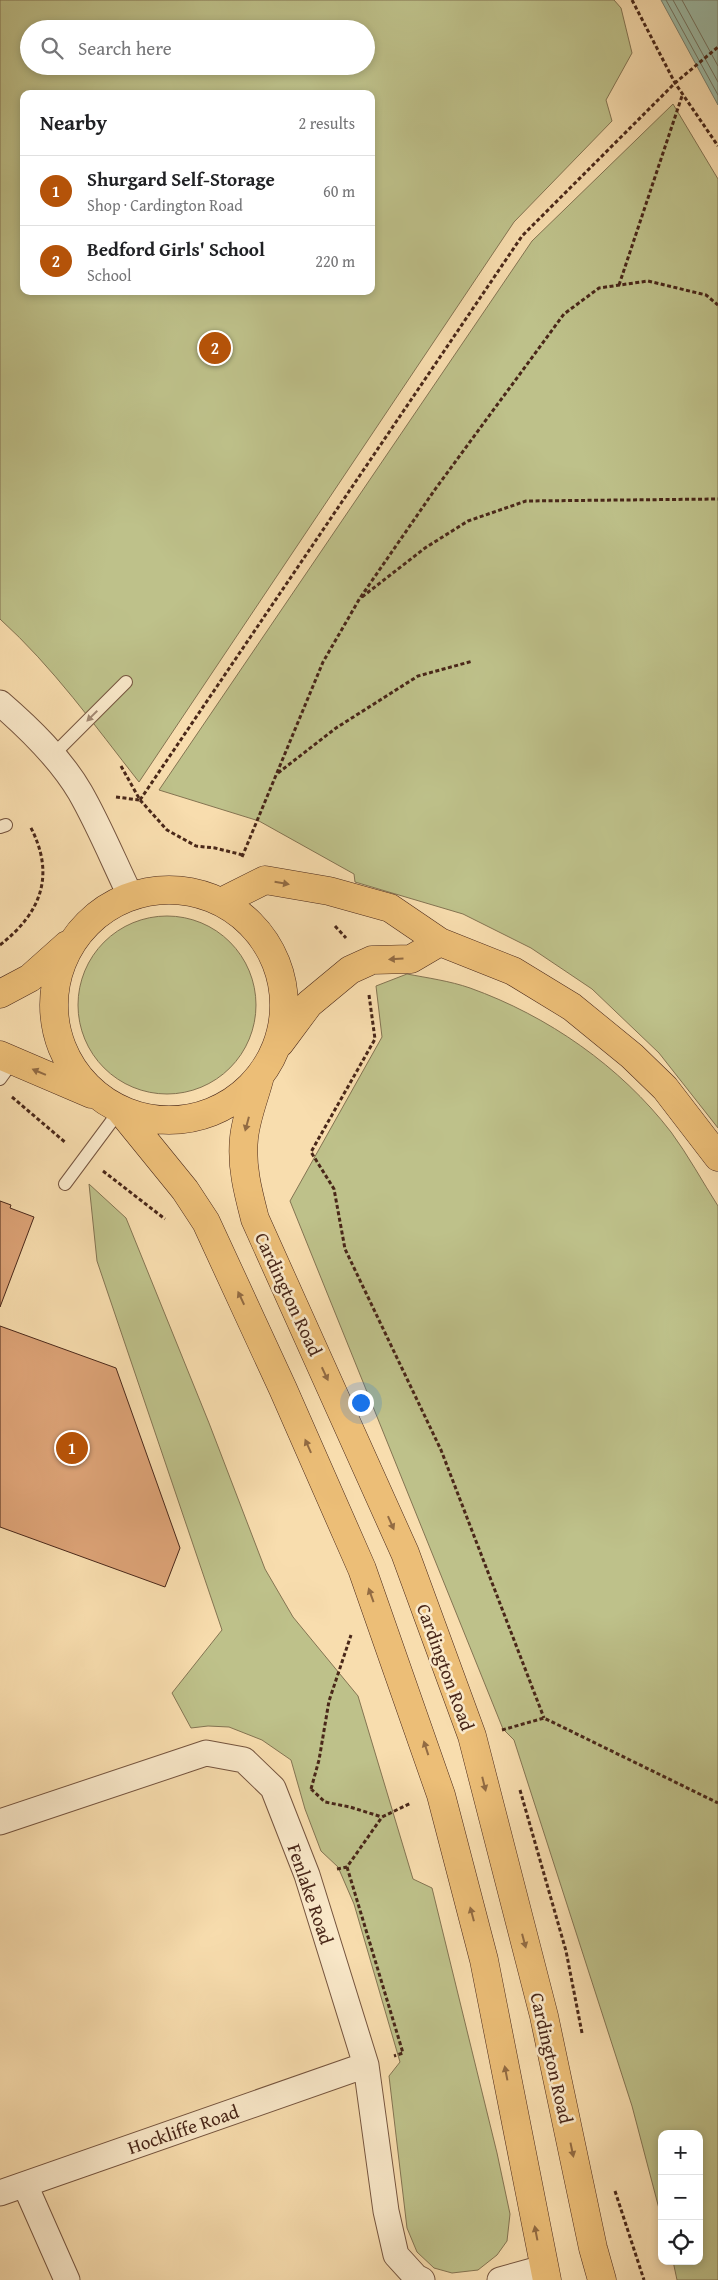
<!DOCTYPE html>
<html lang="en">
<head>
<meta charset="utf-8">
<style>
  body { margin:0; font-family:"Gentium Book Plus",serif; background:#f2f2f2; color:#202124 }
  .controls { position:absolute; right:15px; bottom:15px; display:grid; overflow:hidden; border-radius:10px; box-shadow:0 2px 8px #0003 }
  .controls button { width:45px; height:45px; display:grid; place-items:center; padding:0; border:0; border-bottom:1px solid #e0e0e0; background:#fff; color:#202124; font:25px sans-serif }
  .you { position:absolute; left:360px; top:1402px; width:18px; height:18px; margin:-12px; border:4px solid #fff; border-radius:50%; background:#1a73e8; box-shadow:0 0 0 8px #1a73e833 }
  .badge { display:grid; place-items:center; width:32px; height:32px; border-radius:50%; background:#b45309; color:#fff; font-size:16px; font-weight:700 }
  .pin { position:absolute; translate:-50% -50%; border:2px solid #fff; box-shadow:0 1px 5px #0006 }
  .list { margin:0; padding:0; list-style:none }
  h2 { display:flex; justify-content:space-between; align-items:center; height:65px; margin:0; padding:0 20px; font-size:21px }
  h2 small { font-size:16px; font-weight:400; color:#757577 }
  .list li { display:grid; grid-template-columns:32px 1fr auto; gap:15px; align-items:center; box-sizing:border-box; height:70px; padding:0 20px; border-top:1px solid #e0e0e0 }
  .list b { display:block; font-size:19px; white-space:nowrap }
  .list p { margin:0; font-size:16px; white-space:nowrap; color:#757577 }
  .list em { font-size:16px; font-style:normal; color:#757577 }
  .icon { flex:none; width:28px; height:28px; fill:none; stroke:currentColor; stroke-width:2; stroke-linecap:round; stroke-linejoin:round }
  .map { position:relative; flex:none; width:718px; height:2280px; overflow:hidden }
  .search { position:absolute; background:#fff; box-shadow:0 2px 8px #0003; left:20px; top:20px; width:355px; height:55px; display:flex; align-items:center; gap:12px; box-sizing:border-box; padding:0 18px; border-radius:28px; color:#757577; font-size:19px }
  .panel { position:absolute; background:#fff; box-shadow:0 2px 8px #0003; left:20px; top:90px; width:355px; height:205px; border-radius:10px }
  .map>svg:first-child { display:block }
  .green { fill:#bec18a; stroke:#847452; fill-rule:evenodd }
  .water { fill:#9dbca8; stroke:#7b806f }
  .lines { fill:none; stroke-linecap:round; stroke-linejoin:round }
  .shore { stroke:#737260; stroke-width:1 }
  .building { fill:#dda377; stroke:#492719 }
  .service-casing { stroke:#75543e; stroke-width:14 }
  .minor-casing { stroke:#75543e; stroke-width:27 }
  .primary-casing { stroke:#492719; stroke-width:29 }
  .path { stroke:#492719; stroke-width:3; stroke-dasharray:4 2.5; stroke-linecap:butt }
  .service { stroke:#fae9ca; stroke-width:12 }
  .minor { stroke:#fae9ca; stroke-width:25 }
  .primary { stroke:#ecbe77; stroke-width:28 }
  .oneway { fill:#a28872 }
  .oneway2 { fill:#926b43 }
  .labels { text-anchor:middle; stroke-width:5; stroke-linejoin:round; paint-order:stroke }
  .street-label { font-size:19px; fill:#492719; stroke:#fae9ca }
</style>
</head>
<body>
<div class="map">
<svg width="718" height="2280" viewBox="0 0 718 2280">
  <rect width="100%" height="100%" fill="#f8ddae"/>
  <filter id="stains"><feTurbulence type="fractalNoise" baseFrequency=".004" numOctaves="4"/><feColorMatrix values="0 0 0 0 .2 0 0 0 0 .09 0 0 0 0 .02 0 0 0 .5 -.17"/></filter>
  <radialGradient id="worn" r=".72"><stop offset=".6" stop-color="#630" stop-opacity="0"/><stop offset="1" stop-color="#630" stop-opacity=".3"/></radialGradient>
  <path class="green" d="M0 0H614L621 8 632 53 606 100 612 121 514 222 139 782C95 726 53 667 0 619ZM29 29H366V66H29ZM24 94H371V291H24Z
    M673 104 718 179V1128L659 1053 592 989 531 948 463 914 355 882 354 874 259 821 159 790 532 241Z
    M78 1005a89 89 0 1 1 178 0a89 89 0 1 1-178 0Z
    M407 974C428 978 450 981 470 988 548 1016 620 1066 671 1132 688 1155 702 1181 718 1206V2280H677L673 2261H699V2134H662V2220L632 2106 514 1740 503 1729 290 1201 382 1037 376 986Z
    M89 1184 126 1218 209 1423 265 1569 293 1617 358 1696 413 1879 432 1888 497 2153 510 2214 507 2241 497 2255 478 2270 452 2273 434 2268 417 2252 407 2228 389 2076 400 2062 354 1904 338 1867 321 1851 305 1809 291 1760 262 1740 229 1727 208 1726 191 1728 172 1693 222 1630 97 1261Z"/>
  <path class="water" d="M661 0H718V105Z"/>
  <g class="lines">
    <path class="shore" d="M666 0 718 95
      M673 0 718 82
      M682 0 718 66"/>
  </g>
  <path class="building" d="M0 1201 11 1205 10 1208 34 1217 0 1307Z
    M0 1326 116 1368 180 1548 165 1587 0 1527Z"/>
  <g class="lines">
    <g class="service-casing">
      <path id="service" d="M53 755 126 682
        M0 827 6 825
        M0 1079 13 1061
        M65 1184 120 1110"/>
    </g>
    <g class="minor-casing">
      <path id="minor" d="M0 703C30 729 60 758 80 792 99 825 114 862 131 897
        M0 1822 206 1753 244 1760 273 1788 307 1875 366 2065 386 2211 396 2255 416 2277 422 2280
        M25 2185 67 2280
        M0 2193 366 2065
        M500 2280 543 2268"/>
    </g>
    <g class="primary-casing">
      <path id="primary" d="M54 1005a115 115 0 1 1 230 0a115 115 0 1 1-230 0Z
        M221 902 265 880 329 891 390 908 440 942 513 971 572 1007 632 1056 665 1088 718 1157
        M0 994 30 978 67 945
        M280 1043 309 1004 350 970 372 960 411 959 440 942
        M0 1055 91 1094
        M260 1076C255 1096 246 1117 244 1138 241 1166 248 1192 255 1219L405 1553 472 1736 544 2016 593 2248 602 2280
        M120 1110 185 1190 206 1222 283 1389 362 1569 441 1795 484 1960 547 2280"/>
    </g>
    <path class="path" d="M632 0 675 83 718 146
      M619 285 682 96
      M362 597 425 548 468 521 526 501 718 499
      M121 766 140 800 167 830 196 846 215 848 243 855
      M278 773 336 728 418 676 473 661
      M116 797 139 800
      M140 800 522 236 675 83 718 47
      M242 857 323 662 360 598 436 488 564 314 599 288 648 281 706 295 718 305
      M335 926 346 938
      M0 945C41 913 56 875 30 826
      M369 995 375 1039 311 1152 334 1189 345 1249 441 1450 544 1718
      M12 1097 66 1143
      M103 1171 165 1219
      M502 1730 544 1718 718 1803
      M311 1789 319 1760 329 1701 351 1635
      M311 1789 325 1802 350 1807 382 1817
      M520 1790 566 1951 582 2033
      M347 1867 403 2053 394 2056
      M337 1869 347 1867 382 1817 411 1803
      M615 2191 644 2280"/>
    <use href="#service" class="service"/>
    <use href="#minor" class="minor"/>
    <use href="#primary" class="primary"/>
  </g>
  <defs><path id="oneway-solid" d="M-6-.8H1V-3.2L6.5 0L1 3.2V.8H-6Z" transform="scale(1.25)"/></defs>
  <use class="oneway" href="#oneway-solid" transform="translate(92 716) rotate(135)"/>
  <g class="oneway2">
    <use href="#oneway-solid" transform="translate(282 883) rotate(10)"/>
    <use href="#oneway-solid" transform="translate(396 959) rotate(177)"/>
    <use href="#oneway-solid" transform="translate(39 1072) rotate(-157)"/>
    <use href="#oneway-solid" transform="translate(247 1124) rotate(105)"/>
    <use href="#oneway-solid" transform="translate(241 1298) rotate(-115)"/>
    <use href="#oneway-solid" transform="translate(325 1374) rotate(65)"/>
    <use href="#oneway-solid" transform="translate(308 1446) rotate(-114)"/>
    <use href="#oneway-solid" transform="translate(391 1523) rotate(66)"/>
    <use href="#oneway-solid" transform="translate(371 1595) rotate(-110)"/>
    <use href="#oneway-solid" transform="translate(426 1748) rotate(-108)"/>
    <use href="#oneway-solid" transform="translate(484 1784) rotate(76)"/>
    <use href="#oneway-solid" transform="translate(472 1914) rotate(-105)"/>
    <use href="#oneway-solid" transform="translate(524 1941) rotate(75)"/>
    <use href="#oneway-solid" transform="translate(506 2073) rotate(-101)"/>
    <use href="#oneway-solid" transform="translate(572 2150) rotate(78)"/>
    <use href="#oneway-solid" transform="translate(536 2233) rotate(-101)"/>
  </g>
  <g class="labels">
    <g class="street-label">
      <text transform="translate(289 1294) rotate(65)" y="7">Cardington Road</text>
      <text transform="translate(446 1667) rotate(70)" y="7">Cardington Road</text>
      <text transform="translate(311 1894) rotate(71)" y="7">Fenlake Road</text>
      <text transform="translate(552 2058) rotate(77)" y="7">Cardington Road</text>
      <text transform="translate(183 2129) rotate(-19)" y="7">Hockliffe Road</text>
    </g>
  </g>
  <rect width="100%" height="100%" filter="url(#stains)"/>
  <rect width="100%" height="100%" fill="url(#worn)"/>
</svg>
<div class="controls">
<button>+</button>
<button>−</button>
<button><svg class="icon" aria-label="locate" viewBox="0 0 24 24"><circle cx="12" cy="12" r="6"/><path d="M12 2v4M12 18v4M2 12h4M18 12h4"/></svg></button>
</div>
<div class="you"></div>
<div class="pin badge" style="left:72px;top:1448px">1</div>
<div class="pin badge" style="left:215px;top:348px">2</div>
<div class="search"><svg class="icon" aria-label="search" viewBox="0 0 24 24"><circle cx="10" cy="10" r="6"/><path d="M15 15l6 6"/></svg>Search here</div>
<section class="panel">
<h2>Nearby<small>2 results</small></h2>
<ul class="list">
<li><span class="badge">1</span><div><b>Shurgard Self-Storage</b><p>Shop · Cardington Road</p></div><em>60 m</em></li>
<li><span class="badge">2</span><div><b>Bedford Girls' School</b><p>School</p></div><em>220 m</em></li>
</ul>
</section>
</div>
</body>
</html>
